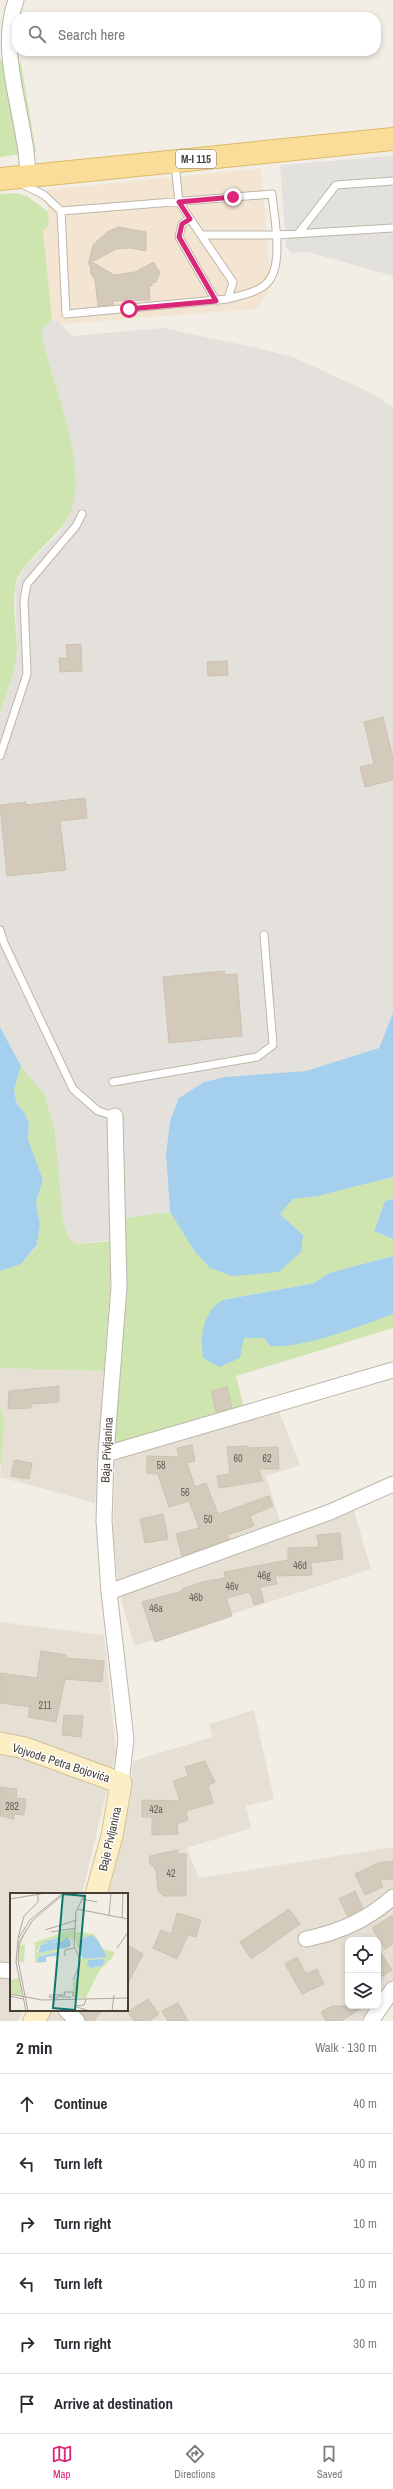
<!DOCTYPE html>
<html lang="en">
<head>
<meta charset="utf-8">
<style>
  body { margin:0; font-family:"Archivo Narrow",sans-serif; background:#f2f2f3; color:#2b2b33 }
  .controls { position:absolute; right:12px; bottom:12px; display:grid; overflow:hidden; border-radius:8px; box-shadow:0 2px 6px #0003 }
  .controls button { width:36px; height:36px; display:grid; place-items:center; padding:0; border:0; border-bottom:1px solid #e1e1e2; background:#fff; color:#2b2b33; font:20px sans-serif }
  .stop { position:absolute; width:12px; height:12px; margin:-9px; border:3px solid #db2777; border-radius:50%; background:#fff }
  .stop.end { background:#db2777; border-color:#fff; box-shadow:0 1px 4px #0008 }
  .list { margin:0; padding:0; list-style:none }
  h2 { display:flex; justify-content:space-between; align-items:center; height:52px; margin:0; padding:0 16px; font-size:17px }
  h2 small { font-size:13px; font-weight:400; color:#7c7c81 }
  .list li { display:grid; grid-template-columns:26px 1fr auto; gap:12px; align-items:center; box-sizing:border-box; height:60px; padding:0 16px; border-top:1px solid #e1e1e2 }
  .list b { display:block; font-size:15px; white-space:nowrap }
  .list em { font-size:13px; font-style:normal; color:#7c7c81 }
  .icon { flex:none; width:22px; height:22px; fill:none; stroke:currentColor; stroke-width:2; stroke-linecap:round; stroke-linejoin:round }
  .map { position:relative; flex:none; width:393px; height:2021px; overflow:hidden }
  .search { position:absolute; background:#fff; box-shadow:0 2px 6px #0003; left:12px; right:12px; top:12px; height:44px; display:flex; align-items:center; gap:10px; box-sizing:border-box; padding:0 14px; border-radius:16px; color:#7c7c81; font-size:15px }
  .sheet { height:412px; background:#fff }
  nav { display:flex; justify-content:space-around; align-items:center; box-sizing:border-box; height:56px; border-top:1px solid #e1e1e2; background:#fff; font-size:11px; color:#7c7c81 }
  nav a { display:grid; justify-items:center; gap:2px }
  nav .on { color:#db2777 }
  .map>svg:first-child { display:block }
  .residential { fill:#e6e0d4 }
  .commercial { fill:#f3e5d2 }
  .industrial { fill:#e4e0db }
  .green { fill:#cee5b0 }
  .parking { fill:#e3e1de }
  .water { fill:#a4d0ed }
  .building { fill:#d3cabc; stroke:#cec2af }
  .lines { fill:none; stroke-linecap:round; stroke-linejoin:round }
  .lane-casing { stroke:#bdb6a9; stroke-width:9 }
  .street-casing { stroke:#bdb6a9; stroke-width:17 }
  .secondary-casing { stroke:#d0c198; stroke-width:23 }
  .primary-casing { stroke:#deba68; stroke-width:24 }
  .lane { stroke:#fff; stroke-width:7 }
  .street { stroke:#fff; stroke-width:15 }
  .secondary { stroke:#fcefc6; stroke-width:21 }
  .primary { stroke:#fadd98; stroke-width:22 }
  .route { stroke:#db2777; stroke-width:5 }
  .labels { text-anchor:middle; stroke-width:3; stroke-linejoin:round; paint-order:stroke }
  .number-label { font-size:10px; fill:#686258 }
  .shield { fill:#fff; stroke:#7d7972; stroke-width:1 }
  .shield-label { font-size:11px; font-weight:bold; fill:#453f36 }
  .street-label { font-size:12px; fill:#453f36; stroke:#fff }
  .inset-road { fill:none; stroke:#ada8a0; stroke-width:1 }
  .view { fill:#0f766e; fill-opacity:0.15; stroke:#0f766e; stroke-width:2 }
  .inset-edge { fill:none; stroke:#453f36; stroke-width:2 }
</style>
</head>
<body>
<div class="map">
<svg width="393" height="2021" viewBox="0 0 393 2021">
  <rect width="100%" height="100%" fill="#f2eee6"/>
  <path class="residential" d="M0 1368 104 1371 95 1503 0 1477 5 1423 0 1407Z
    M279 1411 300 1465 266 1476 281 1525 353 1507 371 1569 134 1646 121 1599 113 1544 115 1458Z
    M0 1622 104 1635 116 1752 82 1894H11V2010H23L18 2021H0Z
    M254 1710 274 1799 246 1806 251 1828 187 1848 199 1878 393 1847V1979L378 1998V1940H348V2006H372L361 2021H42L48 2010H127V1894H106L121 1842 130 1802 133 1761 212 1737 209 1724Z"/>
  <path class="commercial" d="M261 168 271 287 257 309 61 324 52 319 43 231 49 225 46 190Z"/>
  <path class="industrial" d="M52 319 58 321 72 336 163 328 257 348 293 357 371 393 393 407V1013L379 1048 306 1071 225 1077 204 1082 179 1098 170 1121 166 1154 170 1212 125 1218V1238L77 1244 69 1239 63 1220 55 1132 45 1095 21 1066 0 1027V713L13 675 17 650 15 587 25 567 60 532 74 459 66 420 40 331Z"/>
  <path class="green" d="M0 59 21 63 36 152 0 157Z
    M15 193 27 196 48 212 49 225 43 231 52 319 41 331C50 381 94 472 67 519 54 542 18 563 15 588 12 607 17 629 17 649 16 671 7 692 0 713V194Z
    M21 1066 45 1095 55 1132 63 1220 69 1239 77 1244 110 1241V1293L104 1371 0 1368V1271L21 1264 37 1246 40 1224 36 1202 43 1180 28 1139 29 1123 24 1112 17 1104 14 1089Z
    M393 1177V1199L385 1201 374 1231 393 1239V1256L329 1273 314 1283 223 1300 244 1338H264L306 1342 393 1314V1328L236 1376 244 1409 114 1447 125 1218 170 1212 195 1252 303 1235 280 1214 293 1199 318 1196Z
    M0 1407 5 1423 1 1464 0 1463Z"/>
  <path class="parking" d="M393 156V276L308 252 291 253 286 247 280 165Z"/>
  <path class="water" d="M393 1013V1177L318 1196 293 1199 280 1214 303 1235 301 1252 279 1272 232 1276 210 1268 195 1252 170 1212 166 1154 170 1121 179 1098 204 1082 225 1077 306 1071 379 1048Z
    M0 1027 21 1066 14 1090 17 1104 24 1112 29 1123 28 1139 43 1180 36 1202 40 1224 37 1245 21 1264 0 1271Z
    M393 1199V1239L374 1231 385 1201Z
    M393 1256V1314C360 1326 303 1349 270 1346L264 1338H244L240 1358 219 1367 203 1358C200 1336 202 1312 223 1300L314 1283 329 1273Z"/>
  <path class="building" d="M118 227 146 232V251L131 248 116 249 92 262 114 275 135 272 154 262 156 267 160 272 156 282 152 283V286H149L150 300 113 301V305L98 306 95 280 91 274 90 263 88 265 93 245 107 232Z
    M81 644 82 671 60 672 59 658H67L66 645Z
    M227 661 228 675 208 676 207 662Z
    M383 717 393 758V780L365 787 360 767 374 764 364 722Z
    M85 798 87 818 60 821 66 870 7 876 0 805 26 802V805Z
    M224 971 225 975 237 974 242 1036 169 1043 163 977Z
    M59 1386V1402L31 1404V1408L8 1409 9 1391Z
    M227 1387 232 1408 216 1412 211 1391Z
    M192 1445 195 1461 187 1463 195 1487 206 1483 218 1514 269 1496 273 1506 250 1516 254 1526 227 1535 229 1539 182 1556 176 1534 199 1528 189 1501 169 1507 158 1474 147 1473V1456L179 1457 177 1448Z
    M247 1446V1448L278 1447 279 1469H258L263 1481 219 1488 217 1476 230 1474 227 1447Z
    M14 1460 32 1463 29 1479 11 1476Z
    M163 1514 168 1539 145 1543 140 1519Z
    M340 1533 343 1559 311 1563 312 1575 275 1576 277 1584 260 1587 264 1602 254 1605 250 1592 226 1598 232 1616 155 1642 142 1602 183 1591 182 1589 202 1582 225 1578 224 1572 288 1560V1548L319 1547 317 1535Z
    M41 1651 66 1655V1658L104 1661 102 1682 65 1679 56 1722 28 1717 30 1707 0 1703V1673L37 1678Z
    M64 1715 83 1716 81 1737 62 1735Z
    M205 1761 215 1782 208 1785 213 1803 186 1811 188 1820 177 1824 178 1834 152 1835V1817H142V1800L180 1801 173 1781 188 1776 185 1767Z
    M0 1787 17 1789 16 1798 26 1799 24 1815 14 1814V1819L0 1816Z
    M178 1850V1854H186V1896H164L158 1891 156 1870 149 1862 150 1856Z
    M393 1861V1879L380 1880 383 1887 365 1895 355 1874 378 1863Z
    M355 1891 363 1908 348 1916 339 1899Z
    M289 1909 300 1924 251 1959 240 1942Z
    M177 1913 201 1920 196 1937 188 1935 177 1959 153 1948 161 1930 171 1934Z
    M393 1915V1944L385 1949 372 1928Z
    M127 1945 143 1954 127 1985Z
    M378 1949 392 1970 378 1979Z
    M297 1957 306 1974 317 1969 324 1984 302 1994 285 1964Z
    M148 1999 159 2014 149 2021H134L128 2012Z
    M178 2003 188 2021H168L162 2011Z
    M332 2006H365L341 2021H326L321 2012Z
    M79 2010H102L94 2021H86Z"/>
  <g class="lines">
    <g class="lane-casing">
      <path id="lane" d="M175 164 179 202 201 235
        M22 184 44 195 61 211 66 314 228 299 233 282 201 235H276L393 228
        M61 211 272 194C274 217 285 267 266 284 256 293 241 295 228 299
        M190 219 182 224 179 237 216 301
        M298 234 336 185 393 181
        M0 756 27 674 24 600 27 584 76 526 82 514
        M0 930 4 943 73 1089 98 1111 115 1116
        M113 1082 257 1057 273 1045 264 935"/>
    </g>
    <g class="street-casing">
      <path id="street" d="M16 0C0 46 17 93 24 139 27 151 27 164 28 176
        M115 1116 119 1287 106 1454 104 1521 109 1592 126 1739 121 1783
        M106 1454 393 1370
        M109 1592 330 1512 393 1484
        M306 1939C340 1932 367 1920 393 1897
        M0 1970 11 1971
        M66 2010 77 2021
        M371 2021 393 1989"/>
    </g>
    <g class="secondary-casing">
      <path id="secondary" d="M0 1743 25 1748 121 1783 112 1836 96 1894
        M34 2021 40 2010"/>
    </g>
    <g class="primary-casing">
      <path id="primary" d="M0 179 393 139"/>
    </g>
    <use href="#lane" class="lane"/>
    <use href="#street" class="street"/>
    <use href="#secondary" class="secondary"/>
    <use href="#primary" class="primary"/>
  </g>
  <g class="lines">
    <path class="route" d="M129 309 216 301 179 237 182 224 190 219 179 202 233 197"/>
  </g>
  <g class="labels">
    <g class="number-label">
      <text x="238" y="1462">60</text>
      <text x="267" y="1462">62</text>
      <text x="161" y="1469">58</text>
      <text x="185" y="1496">56</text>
      <text x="208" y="1523">50</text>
      <text x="300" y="1569">46d</text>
      <text x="264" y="1579">46g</text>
      <text x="232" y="1590">46v</text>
      <text x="196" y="1601">46b</text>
      <text x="156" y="1612">46a</text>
      <text x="45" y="1709">211</text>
      <text x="12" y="1810">282</text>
      <text x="156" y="1813">42a</text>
      <text x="171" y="1877">42</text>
    </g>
    <rect class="shield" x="176" y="150" width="40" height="18" rx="3"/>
    <g class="shield-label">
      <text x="196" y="163">M-I 115</text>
    </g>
    <g class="street-label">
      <text transform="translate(107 1450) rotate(-87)" y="4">Baja Pivljanina</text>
      <text transform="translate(61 1763) rotate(18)" y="4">Vojvode Petra Bojovića</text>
      <text transform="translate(110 1839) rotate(-77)" y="4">Baje Pivljanina</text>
    </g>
  </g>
  <g transform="translate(10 1893)">
    <rect width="118" height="118" fill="#f2eee6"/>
    <path d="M17 34 11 52H15L14 69H9V49ZM66 35 64 48 59 45 55 48 40 50 47 48 41 46 32 50H39L31 52 27 58 29 60 47 56V59L27 64 28 69H36L25 70V52L23 50ZM72 35 73 39 85 42 93 56 105 59 102 65 90 77 75 106 63 104V89L67 84 70 66 96 64 84 44 74 45 69 49V57L65 47 66 39 72 40ZM84 66 87 67 95 68 89 74 82 75 81 67ZM9 85 12 103 0 100V87Z" fill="#cee5b0" fill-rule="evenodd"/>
    <path d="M82 42 88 48 97 64 73 66 69 57V47ZM56 44 61 48 60 54 49 56 46 63 36 64V69H28L27 64 47 59V56L28 60 31 52 39 50 32 49 49 45V47L40 50 54 48ZM92 66 95 68 92 73 82 75 77 72 78 67Z" fill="#a4d0ed"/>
    <path class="inset-road" d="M0 6 36 0M72 6 87 9M67 16 118 26M99 23 101 0M112 25 113 0M35 37 67 27M41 39 66 35M8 45 14 23 28 9V2M107 55 118 39M55 63V57L64 55M63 87 70 71 69 64 64 53 66 19 75 0M0 101 32 107 118 105M51 101V104H61M50 102 47 105 39 104 40 102H55L54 99H63V104M0 103 13 106M65 113 74 112 76 106M67 114 79 118M16 118 6 69 8 46 20 27 53 0M18 118 8 67 9 49 23 27 55 0M102 118 104 102"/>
    <path class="view" d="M53 1 75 3 65 117 43 115Z"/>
    <rect width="118" height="118" class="inset-edge"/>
  </g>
</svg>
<div class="controls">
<button><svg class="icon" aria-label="locate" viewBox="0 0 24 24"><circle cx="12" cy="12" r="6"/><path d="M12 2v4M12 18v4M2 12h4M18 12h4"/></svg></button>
<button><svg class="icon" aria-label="layers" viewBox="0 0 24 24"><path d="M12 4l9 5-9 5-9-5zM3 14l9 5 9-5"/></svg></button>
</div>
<div class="stop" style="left:129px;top:309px"></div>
<div class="stop end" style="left:233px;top:197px"></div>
<div class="search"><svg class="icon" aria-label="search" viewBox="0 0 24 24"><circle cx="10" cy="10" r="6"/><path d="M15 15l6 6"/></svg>Search here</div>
</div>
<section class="sheet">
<h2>2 min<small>Walk · 130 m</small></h2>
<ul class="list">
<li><svg class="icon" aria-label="ahead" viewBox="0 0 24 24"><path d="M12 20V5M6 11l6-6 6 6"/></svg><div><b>Continue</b></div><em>40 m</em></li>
<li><svg class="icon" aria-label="left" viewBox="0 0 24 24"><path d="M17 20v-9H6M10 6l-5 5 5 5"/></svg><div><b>Turn left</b></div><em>40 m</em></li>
<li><svg class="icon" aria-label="right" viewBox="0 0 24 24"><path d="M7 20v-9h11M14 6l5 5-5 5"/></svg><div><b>Turn right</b></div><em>10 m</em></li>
<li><svg class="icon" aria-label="left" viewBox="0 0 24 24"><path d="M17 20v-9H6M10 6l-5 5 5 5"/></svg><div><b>Turn left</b></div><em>10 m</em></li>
<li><svg class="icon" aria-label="right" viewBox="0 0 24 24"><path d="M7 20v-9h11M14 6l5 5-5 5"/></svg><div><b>Turn right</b></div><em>30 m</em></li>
<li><svg class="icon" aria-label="arrive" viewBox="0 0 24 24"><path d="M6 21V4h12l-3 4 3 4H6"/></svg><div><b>Arrive at destination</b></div></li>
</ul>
</section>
<nav>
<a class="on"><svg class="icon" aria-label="map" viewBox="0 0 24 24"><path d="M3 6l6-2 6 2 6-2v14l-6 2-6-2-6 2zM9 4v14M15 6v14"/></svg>Map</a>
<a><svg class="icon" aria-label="directions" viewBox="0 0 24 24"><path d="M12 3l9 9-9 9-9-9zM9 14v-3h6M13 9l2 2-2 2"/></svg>Directions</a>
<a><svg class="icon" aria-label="saved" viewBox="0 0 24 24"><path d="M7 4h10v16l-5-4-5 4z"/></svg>Saved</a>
</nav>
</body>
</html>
